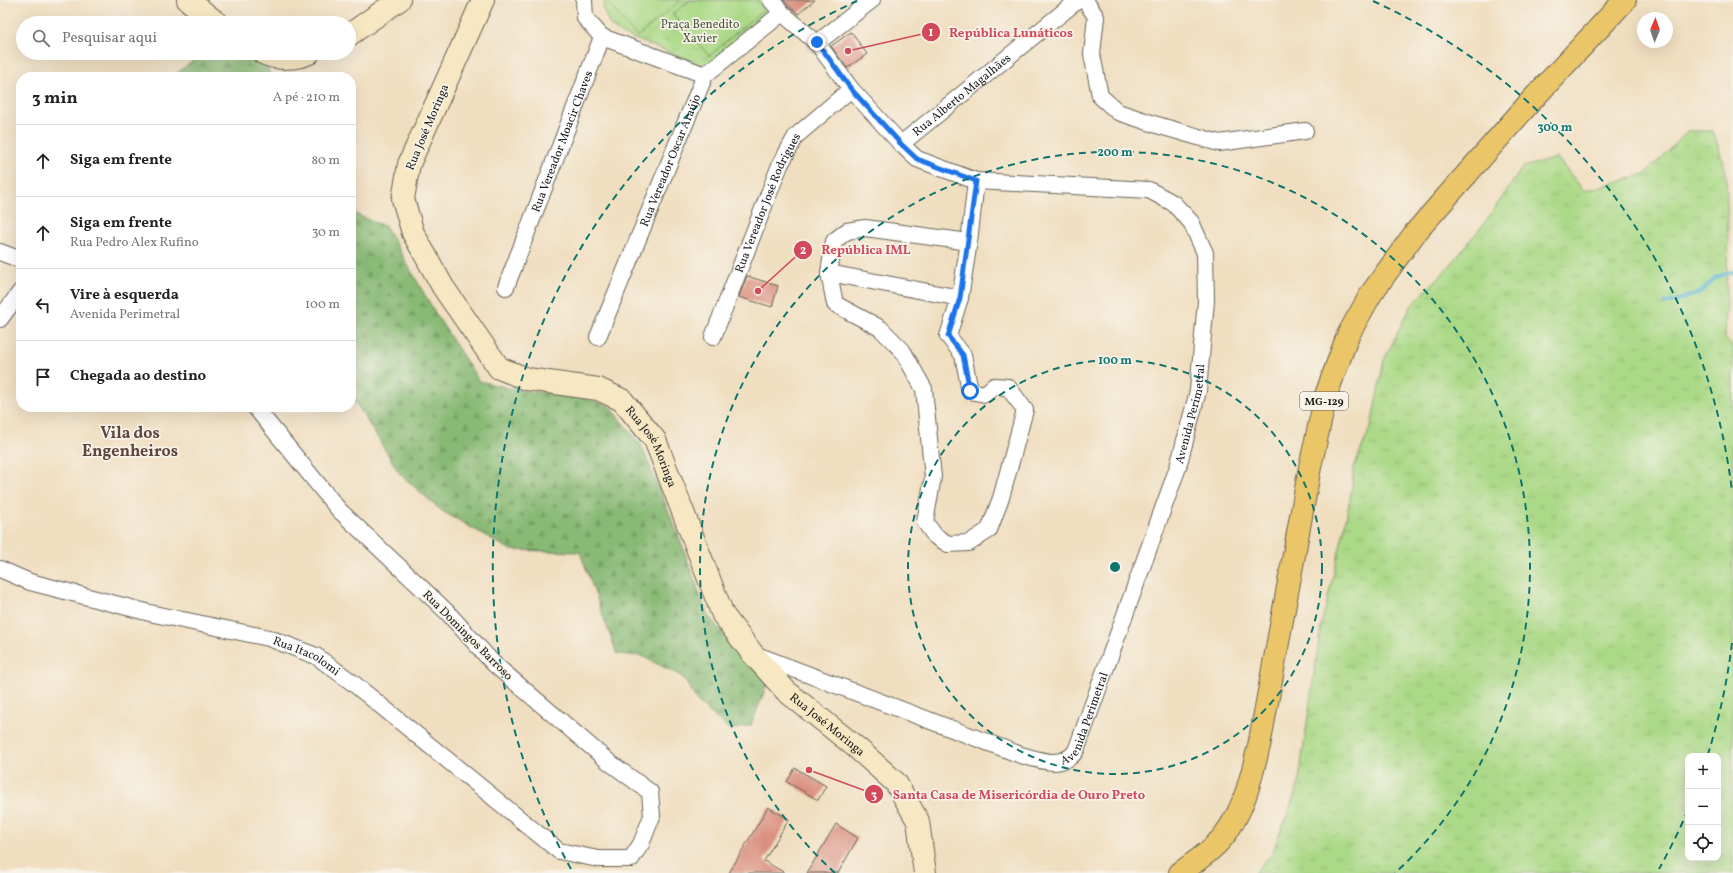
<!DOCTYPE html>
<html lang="pt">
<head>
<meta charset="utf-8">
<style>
  body { margin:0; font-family:Vollkorn,serif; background:#f2f2f2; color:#222 }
  .controls { position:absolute; right:12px; bottom:12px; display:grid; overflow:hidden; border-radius:8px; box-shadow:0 4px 16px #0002 }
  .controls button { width:36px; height:36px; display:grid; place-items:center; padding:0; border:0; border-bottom:1px solid #e0e0e0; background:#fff; color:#222; font:20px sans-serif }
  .compass { position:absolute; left:1637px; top:12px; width:36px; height:36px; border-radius:50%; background:#fff; box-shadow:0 4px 16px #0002; rotate:2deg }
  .stop { position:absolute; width:12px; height:12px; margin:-9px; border:3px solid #1a73e8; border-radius:50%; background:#fff }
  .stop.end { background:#1a73e8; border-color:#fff; box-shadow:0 1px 4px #0008 }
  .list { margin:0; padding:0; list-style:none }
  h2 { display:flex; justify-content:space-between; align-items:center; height:52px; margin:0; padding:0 16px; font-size:17px }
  h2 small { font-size:13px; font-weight:400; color:#767676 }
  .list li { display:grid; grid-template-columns:26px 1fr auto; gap:12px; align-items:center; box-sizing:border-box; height:72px; padding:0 16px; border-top:1px solid #e0e0e0 }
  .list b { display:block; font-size:15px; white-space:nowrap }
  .list p { margin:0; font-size:13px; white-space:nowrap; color:#767676 }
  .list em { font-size:13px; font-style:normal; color:#767676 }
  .icon { flex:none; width:22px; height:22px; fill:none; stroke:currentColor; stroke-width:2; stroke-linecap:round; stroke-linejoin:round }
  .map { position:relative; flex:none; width:1733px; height:873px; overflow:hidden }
  .search { position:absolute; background:#fff; box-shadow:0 4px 16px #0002; left:16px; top:16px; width:340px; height:44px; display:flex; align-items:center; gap:10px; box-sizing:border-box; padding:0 14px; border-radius:22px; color:#767676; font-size:15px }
  .panel { position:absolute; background:#fff; box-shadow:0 4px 16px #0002; left:16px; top:72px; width:340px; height:340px; border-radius:16px }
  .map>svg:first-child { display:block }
  .grass { fill:url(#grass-tufts); stroke:#647a52; fill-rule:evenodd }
  .forest { fill:url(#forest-firs); stroke:#526a48 }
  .park { fill:url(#park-crowns); stroke:#647a52 }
  .garden { fill:#abd987; stroke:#647a52 }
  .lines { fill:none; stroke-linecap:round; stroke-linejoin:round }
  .stream { stroke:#52b4d1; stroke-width:4 }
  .building { fill:#da9080 }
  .street-casing { stroke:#666055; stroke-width:18 }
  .secondary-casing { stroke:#666055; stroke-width:24 }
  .primary-casing { stroke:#666055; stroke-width:24 }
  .street { stroke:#fff; stroke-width:16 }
  .secondary { stroke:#f7e8c3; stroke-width:22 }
  .primary { stroke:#ebc669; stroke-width:22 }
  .route { stroke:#1a73e8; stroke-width:5 }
  .ring { fill:none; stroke:#0f766e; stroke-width:2; stroke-dasharray:7 5 }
  .labels { text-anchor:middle; stroke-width:3.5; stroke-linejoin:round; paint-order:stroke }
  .shield { fill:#f7f3e8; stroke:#5e5c59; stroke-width:1 }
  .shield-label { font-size:11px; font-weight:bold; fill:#1c1c1c }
  .park-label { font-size:12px; fill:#47553c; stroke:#f7f3e8 }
  .street-label { font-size:12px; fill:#1c1c1c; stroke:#f7f3e8 }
  .district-label { font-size:16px; font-weight:bold; fill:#5e453f; stroke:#f7f3e8 }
  .centre { fill:#0f766e; stroke:#f7f3e8; stroke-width:2 }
  .ring-label { font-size:12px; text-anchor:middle; font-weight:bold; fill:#0f766e; stroke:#f7f3e8; stroke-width:3.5; stroke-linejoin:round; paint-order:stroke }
  .leader { fill:none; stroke:#d1495b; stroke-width:1.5 }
  .callout-dot { fill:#d1495b; stroke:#f7f3e8; stroke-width:1.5 }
  .mark-label { font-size:12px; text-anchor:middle; font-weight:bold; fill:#fff }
  .callout-label { font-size:13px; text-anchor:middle; font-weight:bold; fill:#d1495b; stroke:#f7f3e8; stroke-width:3.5; stroke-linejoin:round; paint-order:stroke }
</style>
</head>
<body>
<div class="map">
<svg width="1733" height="873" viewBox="0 0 1733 873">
  <defs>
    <pattern id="grass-tufts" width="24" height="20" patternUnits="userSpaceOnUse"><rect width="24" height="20" fill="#abd987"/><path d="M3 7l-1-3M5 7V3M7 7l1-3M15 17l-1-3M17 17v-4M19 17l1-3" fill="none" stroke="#93ba74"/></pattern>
    <pattern id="forest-firs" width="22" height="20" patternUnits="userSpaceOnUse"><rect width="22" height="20" fill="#88b974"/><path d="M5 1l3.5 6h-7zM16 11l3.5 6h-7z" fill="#759e64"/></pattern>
    <pattern id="park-crowns" width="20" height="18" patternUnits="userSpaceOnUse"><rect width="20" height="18" fill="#abd987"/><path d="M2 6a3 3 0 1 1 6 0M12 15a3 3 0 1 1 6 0" fill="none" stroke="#93ba74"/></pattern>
  </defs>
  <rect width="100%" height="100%" fill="#f7f3e8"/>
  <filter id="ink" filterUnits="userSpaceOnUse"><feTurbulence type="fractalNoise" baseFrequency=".025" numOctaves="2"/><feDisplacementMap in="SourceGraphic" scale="8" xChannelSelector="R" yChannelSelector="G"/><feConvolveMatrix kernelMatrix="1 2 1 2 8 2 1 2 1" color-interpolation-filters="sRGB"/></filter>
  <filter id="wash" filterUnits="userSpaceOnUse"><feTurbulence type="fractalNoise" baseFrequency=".012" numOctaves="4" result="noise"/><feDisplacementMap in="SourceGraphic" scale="16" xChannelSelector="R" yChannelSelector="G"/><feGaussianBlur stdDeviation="0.9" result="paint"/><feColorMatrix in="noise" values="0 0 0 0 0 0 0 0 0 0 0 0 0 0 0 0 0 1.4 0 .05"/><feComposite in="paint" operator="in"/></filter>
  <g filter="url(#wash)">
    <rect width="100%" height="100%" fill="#f0dec0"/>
    <path class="grass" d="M1688 131H1713L1726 171 1728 231 1725 339 1733 346V873H1254L1272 854 1298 786 1321 626 1343 535 1352 487 1354 467 1371 426 1384 360 1411 306 1450 266 1488 218 1523 167 1557 158 1584 191 1645 174ZM1688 756H1718V858H1688Z"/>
    <path class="forest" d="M196 53H255L265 62 271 77H171L200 56Z
      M351 212 386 227 437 316 479 381 517 390 570 395 608 405 641 445 678 534 707 615 768 682 751 725 730 730 697 701 683 677 642 656 617 654 580 552 511 550 442 511 400 474 351 395Z"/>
    <path class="park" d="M605 0H761L767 8 768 13 710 64 704 66 622 34 610 25 603 9Z"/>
    <path class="garden" d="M613 0H681L637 37 609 4Z
      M690 0H757L764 9 709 56 673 14Z"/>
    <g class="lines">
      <path class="stream" d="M1665 304 1700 293 1716 277 1733 272"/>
    </g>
    <g id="blocks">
      <path class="building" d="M783 0H815L798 14Z
        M851 32 867 54 847 68 831 46Z
        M747 276 778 286 772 307 739 297Z
        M795 768 826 786 818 800 787 782Z
        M768 807 789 819 764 861 785 873H729Z
        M836 824 858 838 838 873H807Z"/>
    </g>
  </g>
  <g filter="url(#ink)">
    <use href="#blocks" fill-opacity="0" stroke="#666055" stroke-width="1"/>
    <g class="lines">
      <g class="street-casing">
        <g id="street">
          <path d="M1085 0 1096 17 1092 54 1100 96 1118 112 1157 125 1219 143 1305 131"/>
          <path d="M602 37 705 75"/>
          <path d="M817 43 872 0"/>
          <path id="s1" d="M901 144 1078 0"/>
          <path d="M969 242 960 298 948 336 963 355 970 391 985 394 994 386 1008 387 1025 410 1001 498 989 530 969 543 948 544 935 536 925 522 933 477 924 389 902 350 880 328 835 304 829 273 834 241 847 231 865 228 969 242 976 181"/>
          <path d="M0 252 21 260"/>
          <path d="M829 273 960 298"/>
          <path id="s2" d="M506 287 602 37 585 18 584 0"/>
          <path d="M0 319 21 291"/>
          <path id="s3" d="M598 337 705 75 782 13"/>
          <path id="s4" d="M713 337 780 165 796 136 851 89"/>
          <path id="s5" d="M0 569 30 582 154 614 269 638 316 656 353 683 559 851 598 859H631L641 844 652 816 650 792 609 762 494 664 447 612 339 510 255 407"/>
          <path id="s6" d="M754 654 1021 755C1038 760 1062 769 1075 752 1078 747 1079 742 1081 737L1178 467 1198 391 1206 301 1205 253 1191 222 1173 203 1149 190 976 181 917 159 901 144 851 89 817 43 782 13 771 0"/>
        </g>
      </g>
      <g class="secondary-casing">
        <g id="secondary">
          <path d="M188 0 217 23"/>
          <path id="s7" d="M483 0 409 164 403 199 413 233 443 287 499 368 527 379 598 389 622 400 655 440 723 615 752 653 786 691 857 748 896 783 918 821 925 873"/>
          <path d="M349 35 399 0"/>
          <path d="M263 53C276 60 296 59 309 53"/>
        </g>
      </g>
      <g class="primary-casing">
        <path id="primary" d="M1180 873C1198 860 1218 847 1230 827 1246 803 1252 773 1259 746L1310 467 1326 395 1348 335 1371 294 1415 233 1531 101 1625 0"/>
      </g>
      <use href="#street" class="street"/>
      <use href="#secondary" class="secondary"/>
      <use href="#primary" class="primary"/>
    </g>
  </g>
  <g class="lines" filter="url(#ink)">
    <path class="route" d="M817 42 851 89 901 144 917 159 976 181 960 298 948 336 963 355 970 391"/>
  </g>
  <g class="ring">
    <circle cx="1115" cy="567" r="207"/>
    <path d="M835 873A415 415 0 1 1 1395 873"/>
    <path d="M1732 643A622 622 0 0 1 1708 754M1688 810A622 622 0 0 1 1659 869M571 869A622 622 0 0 1 857 1M1373 1A622 622 0 0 1 1732 491"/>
  </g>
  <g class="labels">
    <rect class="shield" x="1300" y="392" width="48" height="18" rx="3"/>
    <g class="shield-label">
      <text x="1324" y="405">MG-129</text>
    </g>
    <g class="park-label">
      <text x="700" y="28">Praça Benedito<tspan x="700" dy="14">Xavier</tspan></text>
    </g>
    <g class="street-label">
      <text dy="4" stroke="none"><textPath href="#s1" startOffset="78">Rua Alberto Magalhães</textPath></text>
      <text transform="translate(427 127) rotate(-67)" y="4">Rua José Moringa</text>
      <text dy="4" stroke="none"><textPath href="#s2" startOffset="156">Rua Vereador Moacir Chaves</textPath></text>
      <text dy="4" stroke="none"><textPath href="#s3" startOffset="191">Rua Vereador Oscar Araújo</textPath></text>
      <text dy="4" stroke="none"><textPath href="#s4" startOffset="145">Rua Vereador José Rodrigues</textPath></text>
      <text dy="4" stroke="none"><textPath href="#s6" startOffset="701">Avenida Perimetral</textPath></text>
      <text dy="4" stroke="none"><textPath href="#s7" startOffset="595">Rua José Moringa</textPath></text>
      <text transform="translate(468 635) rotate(45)" y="4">Rua Domingos Barroso</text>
      <text dy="4" stroke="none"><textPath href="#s5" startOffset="320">Rua Itacolomi</textPath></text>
      <text dy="4" stroke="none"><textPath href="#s6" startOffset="377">Avenida Perimetral</textPath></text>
      <text dy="4" stroke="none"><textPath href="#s7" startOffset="931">Rua José Moringa</textPath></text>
    </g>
    <g class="district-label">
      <text x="130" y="438">Vila dos<tspan x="130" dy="18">Engenheiros</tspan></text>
    </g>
  </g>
  <circle cx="1115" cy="567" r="6" class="centre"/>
  <g class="ring-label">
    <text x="1555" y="131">300 m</text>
    <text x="1115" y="156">200 m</text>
    <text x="1115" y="364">100 m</text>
  </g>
  <path class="leader" d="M848 51L931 32M758 291L803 250M809 770L874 794"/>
  <g class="callout-dot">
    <circle cx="848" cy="51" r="4"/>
    <circle cx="758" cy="291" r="4"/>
    <circle cx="809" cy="770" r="4"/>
    <circle cx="931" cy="32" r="10"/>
    <circle cx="803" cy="250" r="10"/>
    <circle cx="874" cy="794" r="10"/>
  </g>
  <g class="mark-label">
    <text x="931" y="36">1</text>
    <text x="803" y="254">2</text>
    <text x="874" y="799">3</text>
  </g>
  <g class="callout-label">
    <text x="1011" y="37">República Lunáticos</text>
    <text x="866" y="254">República IML</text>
    <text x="1019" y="799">Santa Casa de Misericórdia de Ouro Preto</text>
  </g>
</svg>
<div class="controls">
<button>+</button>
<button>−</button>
<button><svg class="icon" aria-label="locate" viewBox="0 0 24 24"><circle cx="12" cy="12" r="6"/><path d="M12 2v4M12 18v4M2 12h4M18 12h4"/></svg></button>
</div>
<svg class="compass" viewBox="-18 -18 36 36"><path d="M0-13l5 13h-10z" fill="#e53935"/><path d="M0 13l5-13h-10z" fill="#767676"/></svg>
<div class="stop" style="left:970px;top:391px"></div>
<div class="stop end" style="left:817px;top:42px"></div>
<div class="search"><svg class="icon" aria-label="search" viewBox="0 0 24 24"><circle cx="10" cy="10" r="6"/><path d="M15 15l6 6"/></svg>Pesquisar aqui</div>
<section class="panel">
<h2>3 min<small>A pé · 210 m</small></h2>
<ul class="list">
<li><svg class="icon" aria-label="ahead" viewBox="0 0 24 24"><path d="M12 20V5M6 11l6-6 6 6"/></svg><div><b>Siga em frente</b></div><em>80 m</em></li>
<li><svg class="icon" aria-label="ahead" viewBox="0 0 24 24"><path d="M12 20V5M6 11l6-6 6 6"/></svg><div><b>Siga em frente</b><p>Rua Pedro Alex Rufino</p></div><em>30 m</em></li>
<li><svg class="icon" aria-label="left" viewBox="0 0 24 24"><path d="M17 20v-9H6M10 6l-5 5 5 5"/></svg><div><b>Vire à esquerda</b><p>Avenida Perimetral</p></div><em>100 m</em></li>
<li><svg class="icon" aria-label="arrive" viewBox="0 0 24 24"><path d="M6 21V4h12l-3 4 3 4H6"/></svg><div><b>Chegada ao destino</b></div></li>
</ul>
</section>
</div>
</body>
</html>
